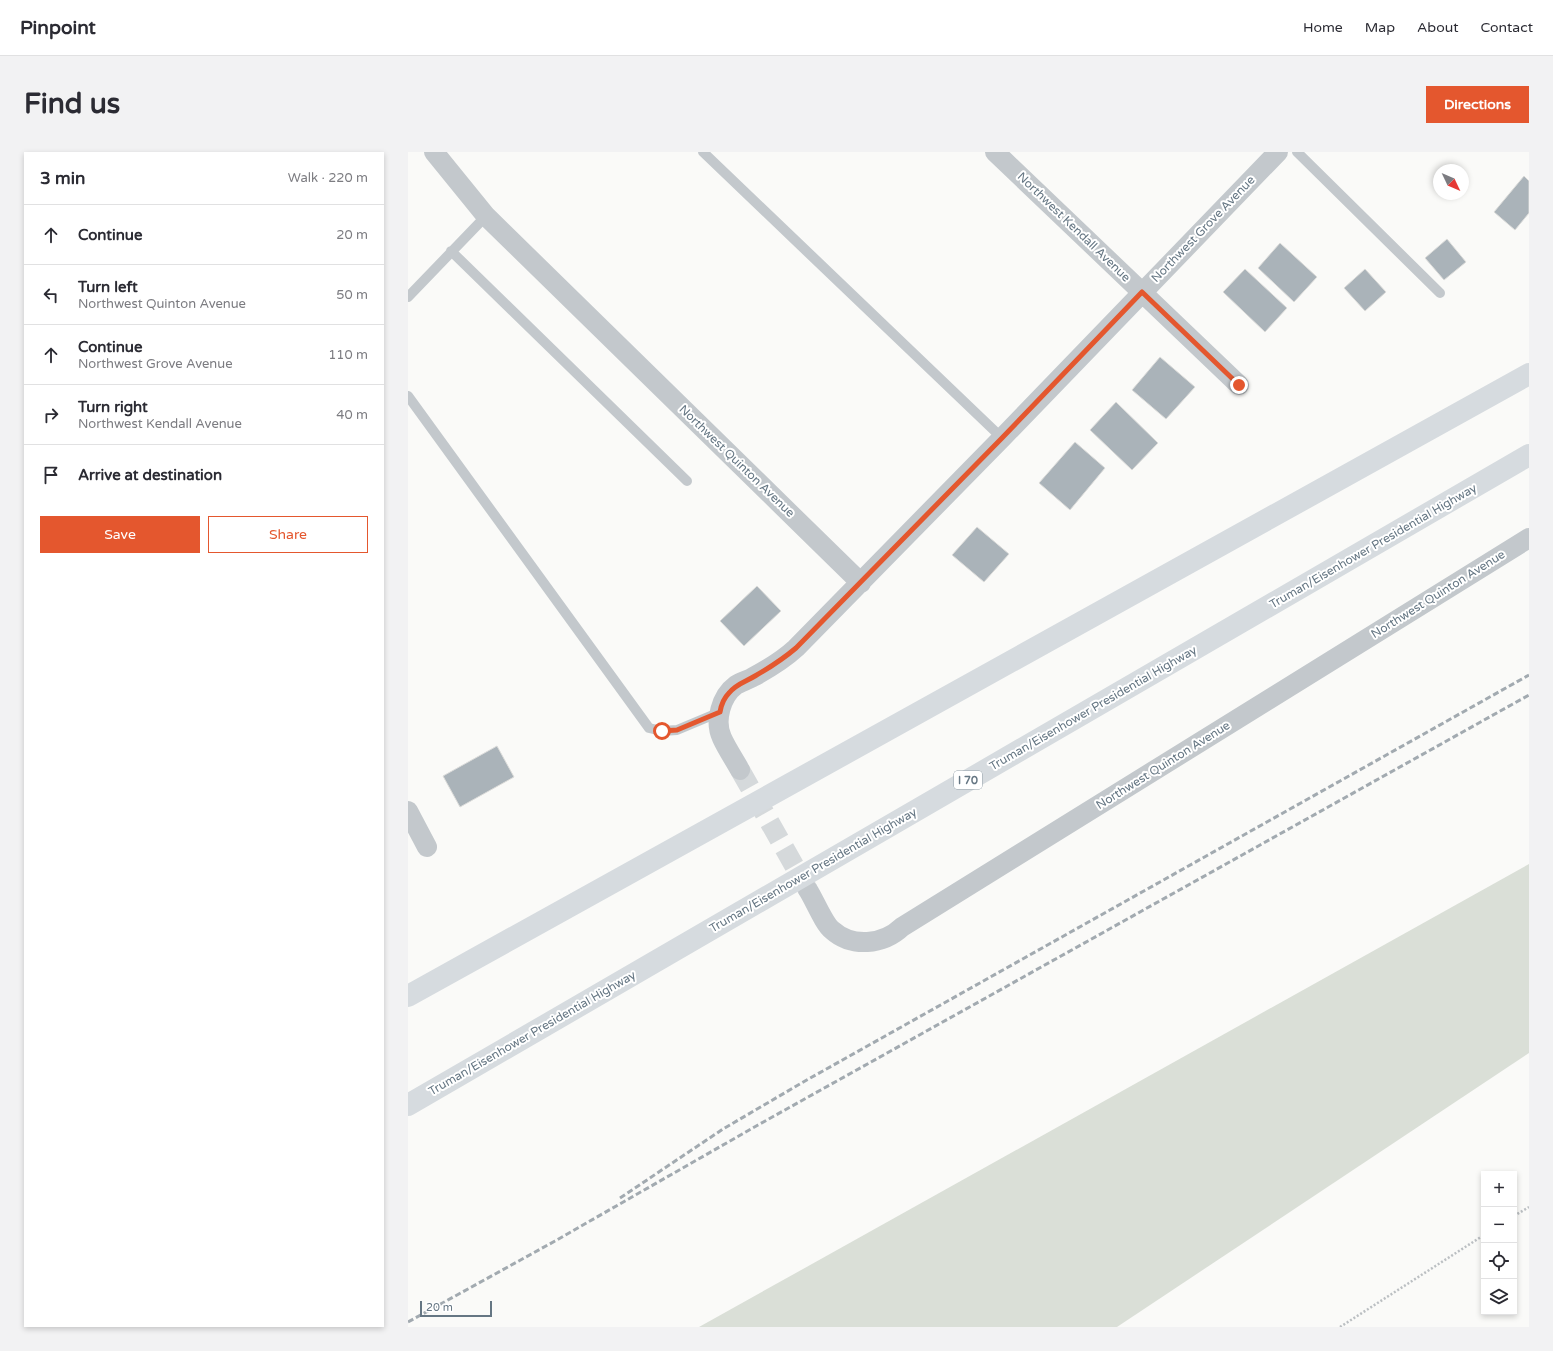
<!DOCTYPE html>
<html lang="en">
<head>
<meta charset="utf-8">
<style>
  body { margin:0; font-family:"Varela Round",sans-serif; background:#f2f2f3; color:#2b2b33 }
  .controls { position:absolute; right:12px; bottom:12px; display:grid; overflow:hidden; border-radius:0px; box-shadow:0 2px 6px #0003 }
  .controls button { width:36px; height:36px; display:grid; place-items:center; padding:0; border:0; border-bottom:1px solid #e1e1e2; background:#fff; color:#2b2b33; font:20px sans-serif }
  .compass { position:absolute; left:1025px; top:12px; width:36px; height:36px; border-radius:50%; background:#fff; box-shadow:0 2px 6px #0003; rotate:134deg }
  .scale { position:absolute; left:12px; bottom:10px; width:72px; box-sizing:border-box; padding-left:4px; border:2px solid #657683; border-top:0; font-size:11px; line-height:14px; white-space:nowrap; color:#657683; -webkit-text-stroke:3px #fff; paint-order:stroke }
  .stop { position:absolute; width:12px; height:12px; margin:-9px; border:3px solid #e4572e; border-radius:50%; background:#fff }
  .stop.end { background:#e4572e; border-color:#fff; box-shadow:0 1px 4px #0008 }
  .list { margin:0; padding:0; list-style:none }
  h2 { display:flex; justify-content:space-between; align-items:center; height:52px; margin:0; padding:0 16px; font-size:17px }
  h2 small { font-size:13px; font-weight:400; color:#7c7c81 }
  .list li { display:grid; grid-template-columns:26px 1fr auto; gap:12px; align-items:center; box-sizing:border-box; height:60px; padding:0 16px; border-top:1px solid #e1e1e2 }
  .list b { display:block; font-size:15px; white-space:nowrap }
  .list p { margin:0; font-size:13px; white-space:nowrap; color:#7c7c81 }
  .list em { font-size:13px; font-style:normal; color:#7c7c81 }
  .actions { display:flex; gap:8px; padding:12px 16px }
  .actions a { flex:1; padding:9px 0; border:1px solid #e4572e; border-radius:0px; text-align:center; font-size:14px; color:#e4572e }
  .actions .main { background:#e4572e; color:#fff }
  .icon { flex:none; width:22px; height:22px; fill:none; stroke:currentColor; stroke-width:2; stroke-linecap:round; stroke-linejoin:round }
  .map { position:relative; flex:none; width:1121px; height:1175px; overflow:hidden; border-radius:0px }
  header { display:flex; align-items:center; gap:24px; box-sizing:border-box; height:56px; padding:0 20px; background:#fff; border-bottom:1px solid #e1e1e2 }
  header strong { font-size:19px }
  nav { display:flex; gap:22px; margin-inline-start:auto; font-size:14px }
  .intro { display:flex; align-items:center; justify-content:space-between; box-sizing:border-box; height:96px; padding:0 24px }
  h1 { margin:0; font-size:28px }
  .button { padding:10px 18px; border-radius:0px; background:#e4572e; color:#fff; font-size:14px; font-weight:700 }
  main { display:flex; gap:24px; padding:0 24px }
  aside { flex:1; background:#fff; border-radius:0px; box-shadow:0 2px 6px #0003 }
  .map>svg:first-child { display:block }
  .green { fill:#dadfd7 }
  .building { fill:#aab3b9; stroke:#dcdcda }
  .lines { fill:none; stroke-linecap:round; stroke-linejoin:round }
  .street-tunnel { stroke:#d5d9db; stroke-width:20; stroke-dasharray:20 10; stroke-linecap:butt }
  .path { stroke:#bbbfc2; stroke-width:2.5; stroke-dasharray:2 2; stroke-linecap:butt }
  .lane { stroke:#c3c8cc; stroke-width:10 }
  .street { stroke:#c3c8cc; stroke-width:20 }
  .highway { stroke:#d6dbdf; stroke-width:22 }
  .rail { stroke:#a2aab0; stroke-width:3; stroke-dasharray:6 3; stroke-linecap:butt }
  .route { stroke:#e4572e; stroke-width:5 }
  .labels { text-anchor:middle; stroke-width:4; stroke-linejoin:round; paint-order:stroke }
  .shield { fill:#fff; stroke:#939fa8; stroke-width:1 }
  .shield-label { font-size:11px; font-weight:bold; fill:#657683 }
  .street-label { font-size:12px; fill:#657683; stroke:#fff }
</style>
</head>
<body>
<header>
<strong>Pinpoint</strong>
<nav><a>Home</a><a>Map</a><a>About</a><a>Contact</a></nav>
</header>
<div class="intro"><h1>Find us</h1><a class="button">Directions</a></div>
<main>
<aside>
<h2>3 min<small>Walk · 220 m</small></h2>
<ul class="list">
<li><svg class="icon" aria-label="ahead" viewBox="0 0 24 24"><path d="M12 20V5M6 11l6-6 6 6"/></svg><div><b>Continue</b></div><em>20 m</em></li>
<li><svg class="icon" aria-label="left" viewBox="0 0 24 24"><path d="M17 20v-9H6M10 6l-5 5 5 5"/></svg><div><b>Turn left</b><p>Northwest Quinton Avenue</p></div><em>50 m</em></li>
<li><svg class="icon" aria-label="ahead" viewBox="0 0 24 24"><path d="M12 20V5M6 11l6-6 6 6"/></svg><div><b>Continue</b><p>Northwest Grove Avenue</p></div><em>110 m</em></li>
<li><svg class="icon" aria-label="right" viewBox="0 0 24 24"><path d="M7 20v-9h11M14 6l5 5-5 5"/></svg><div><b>Turn right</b><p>Northwest Kendall Avenue</p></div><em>40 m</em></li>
<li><svg class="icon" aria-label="arrive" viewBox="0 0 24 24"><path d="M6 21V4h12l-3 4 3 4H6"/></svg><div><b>Arrive at destination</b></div></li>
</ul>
<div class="actions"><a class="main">Save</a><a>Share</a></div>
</aside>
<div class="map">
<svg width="1121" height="1175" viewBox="0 0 1121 1175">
  <rect width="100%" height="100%" fill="#fafaf8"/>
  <path class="green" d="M1121 712V901L709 1175H291Z"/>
  <path class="building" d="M1116 24 1121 29V61L1107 78 1086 60Z
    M1039 87 1058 110 1036 128 1017 106Z
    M872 91 909 125 886 150 850 116Z
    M837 117 879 156 857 180 815 140Z
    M957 117 978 140 957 159 936 136Z
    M752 205 787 235 758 267 724 238Z
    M708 250 750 291 724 318 682 278Z
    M667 290 697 316 662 358 631 331Z
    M569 375 601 402 576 430 544 403Z
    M349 434 373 459 336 494 312 469Z
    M89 594 106 625 52 655 35 624Z"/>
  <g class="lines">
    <path class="street-tunnel" d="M332 618 400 738"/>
    <path class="path" d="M1106 1064 1121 1055
      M932 1175 1076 1083"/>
    <path class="lane" d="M295 0 594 286
      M889 0 1032 141
      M43 99 279 329
      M0 145 78 64
      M0 244 241 576 254 579 269 578 312 560"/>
    <path class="street" d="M26 0 78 64 453 431
      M587 0 831 233
      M332 618C326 607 319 597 314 586 306 569 313 544 328 533 333 530 340 528 345 525 360 517 375 508 388 496L594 286 870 0
      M0 659 19 695
      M400 738C406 747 416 772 424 778 444 796 475 793 494 775L1121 386"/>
    <path class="highway" d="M0 844 1121 222
      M0 953 1121 303"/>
    <path class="rail" d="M212 1046 315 977 397 929 1121 523
      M0 1170 147 1089 350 973 1121 543"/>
  </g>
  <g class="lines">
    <path class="route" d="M254 579 269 578 312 560C313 554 316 546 321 541 328 532 337 530 347 524 361 516 375 507 388 496L594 286 734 140 831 233"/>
  </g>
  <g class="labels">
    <rect class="shield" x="546" y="619" width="28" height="18" rx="3"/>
    <g class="shield-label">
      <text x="560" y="632">I 70</text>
    </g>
    <g class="street-label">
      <text transform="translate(666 75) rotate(44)" y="4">Northwest Kendall Avenue</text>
      <text transform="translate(795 77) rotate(-46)" y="4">Northwest Grove Avenue</text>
      <text transform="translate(329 309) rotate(44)" y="4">Northwest Quinton Avenue</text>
      <text transform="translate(965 394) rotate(-30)" y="4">Truman/Eisenhower Presidential Highway</text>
      <text transform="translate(1030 442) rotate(-32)" y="4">Northwest Quinton Avenue</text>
      <text transform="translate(685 556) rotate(-30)" y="4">Truman/Eisenhower Presidential Highway</text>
      <text transform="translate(755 613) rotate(-32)" y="4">Northwest Quinton Avenue</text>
      <text transform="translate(405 718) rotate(-30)" y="4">Truman/Eisenhower Presidential Highway</text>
      <text transform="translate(124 881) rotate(-30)" y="4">Truman/Eisenhower Presidential Highway</text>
    </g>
  </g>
</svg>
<div class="controls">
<button>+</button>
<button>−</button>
<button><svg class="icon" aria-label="locate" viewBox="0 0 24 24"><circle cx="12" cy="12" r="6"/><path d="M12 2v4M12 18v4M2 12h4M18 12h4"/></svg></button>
<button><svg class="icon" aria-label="layers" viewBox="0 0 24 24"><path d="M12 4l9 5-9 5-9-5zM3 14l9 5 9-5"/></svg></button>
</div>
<svg class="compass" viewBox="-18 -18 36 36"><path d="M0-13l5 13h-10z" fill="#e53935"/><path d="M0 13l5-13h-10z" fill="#7c7c81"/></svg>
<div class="scale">20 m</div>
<div class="stop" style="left:254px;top:579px"></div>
<div class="stop end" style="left:831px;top:233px"></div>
</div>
</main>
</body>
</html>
